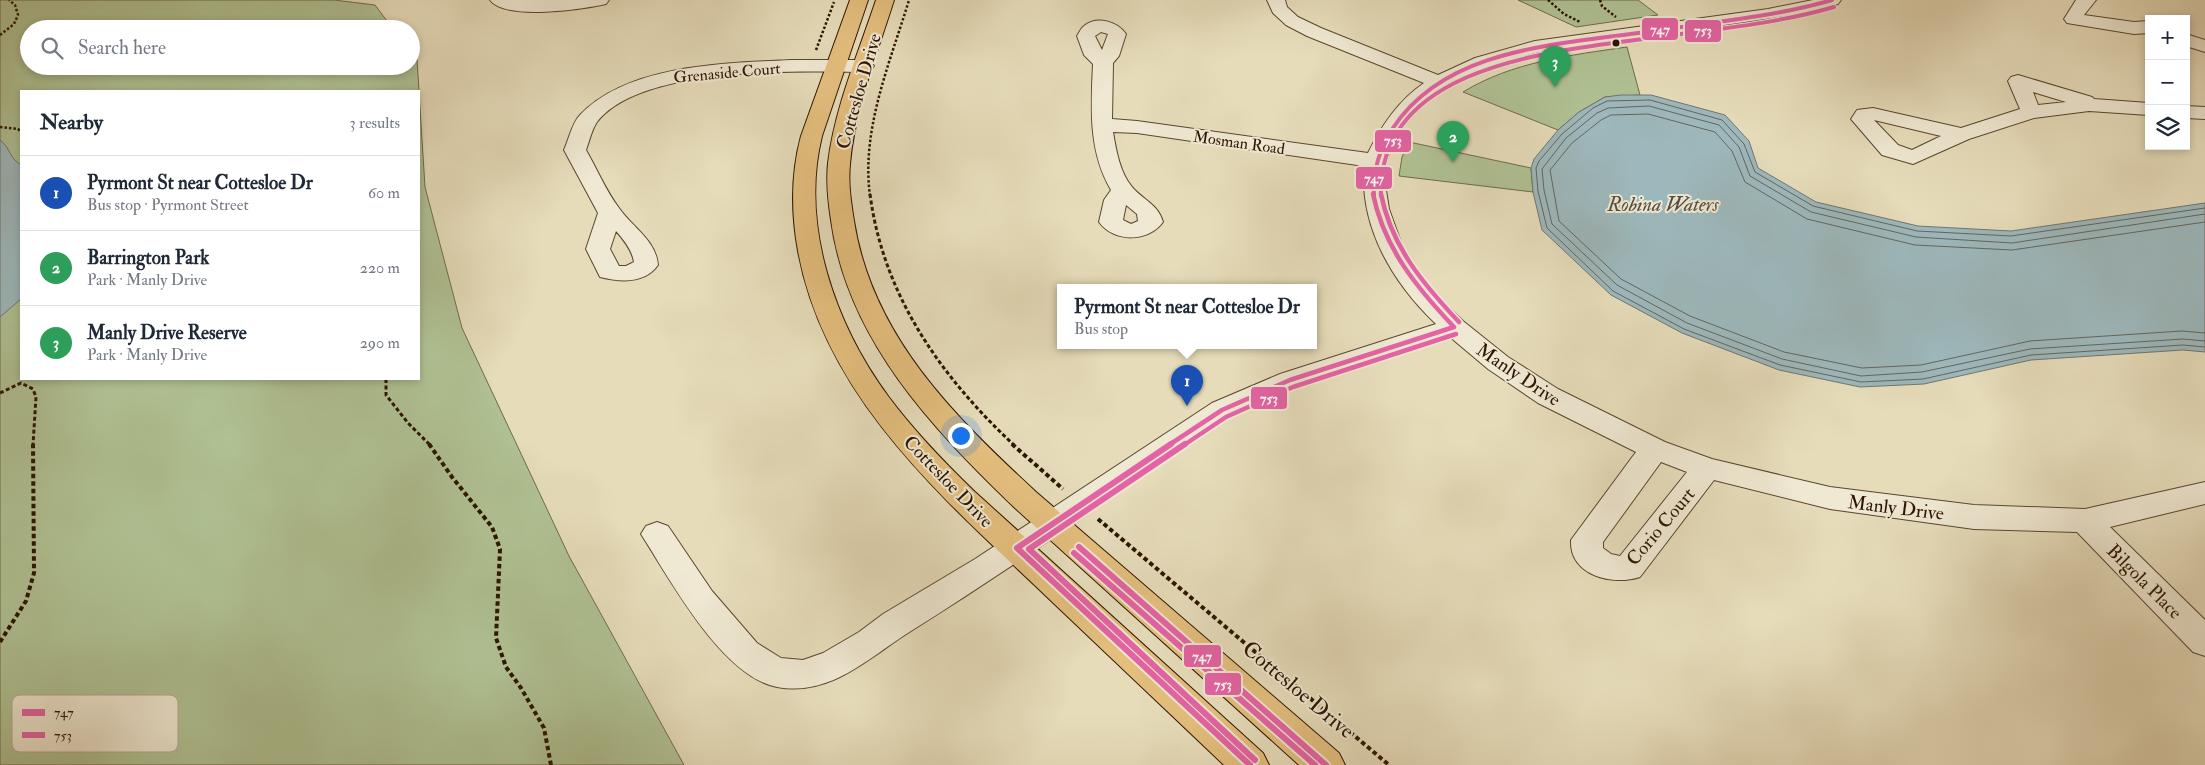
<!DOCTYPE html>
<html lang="en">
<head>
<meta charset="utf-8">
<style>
  body { margin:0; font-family:"IM FELL Double Pica",serif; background:#f6f6f7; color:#1f2937 }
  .controls { position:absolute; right:15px; top:15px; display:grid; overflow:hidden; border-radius:0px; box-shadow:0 2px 8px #0003 }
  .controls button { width:45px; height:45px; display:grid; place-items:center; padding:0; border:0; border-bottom:1px solid #e0e1e3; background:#fff; color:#1f2937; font:25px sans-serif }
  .you { position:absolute; left:960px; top:435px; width:18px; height:18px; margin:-12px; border:4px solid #fff; border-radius:50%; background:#1a73e8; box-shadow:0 0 0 8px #1a73e833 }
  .badge { display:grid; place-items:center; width:32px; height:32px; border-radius:50%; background:#db2777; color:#fff; font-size:16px; font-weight:700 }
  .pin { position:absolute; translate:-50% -41px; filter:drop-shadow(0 1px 2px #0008) }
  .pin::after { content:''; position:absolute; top:26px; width:18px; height:15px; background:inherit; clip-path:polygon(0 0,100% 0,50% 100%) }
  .popup { position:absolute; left:1057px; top:284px; width:260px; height:65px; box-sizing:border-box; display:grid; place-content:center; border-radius:0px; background:#fff; filter:drop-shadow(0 1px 4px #0005); font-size:16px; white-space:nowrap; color:#747a83 }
  .popup b { font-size:19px; color:#1f2937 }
  .popup::after { content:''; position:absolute; left:50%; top:100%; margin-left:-10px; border:10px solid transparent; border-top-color:#fff }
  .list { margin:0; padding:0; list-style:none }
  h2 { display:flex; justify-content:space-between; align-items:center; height:65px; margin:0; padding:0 20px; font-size:21px }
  h2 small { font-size:16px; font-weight:400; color:#747a83 }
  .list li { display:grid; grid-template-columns:32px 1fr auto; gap:15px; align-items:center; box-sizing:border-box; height:75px; padding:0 20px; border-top:1px solid #e0e1e3 }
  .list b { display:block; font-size:19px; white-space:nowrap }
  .list p { margin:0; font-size:16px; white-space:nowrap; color:#747a83 }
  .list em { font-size:16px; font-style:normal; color:#747a83 }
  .icon { flex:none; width:28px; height:28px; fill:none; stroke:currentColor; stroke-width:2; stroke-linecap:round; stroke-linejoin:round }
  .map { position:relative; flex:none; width:2205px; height:765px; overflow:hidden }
  .search { position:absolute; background:#fff; box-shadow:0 2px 8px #0003; left:20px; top:20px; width:400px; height:55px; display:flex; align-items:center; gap:12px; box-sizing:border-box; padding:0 18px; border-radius:28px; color:#747a83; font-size:19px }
  .panel { position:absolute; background:#fff; box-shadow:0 2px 8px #0003; left:20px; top:90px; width:400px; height:290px; border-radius:0px }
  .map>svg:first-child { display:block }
  .green { fill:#b0c294; stroke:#6e6b4a }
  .water { fill:#9db8bc; stroke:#707671 }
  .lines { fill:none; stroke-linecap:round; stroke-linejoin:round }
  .shore { stroke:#64665e; stroke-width:1 }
  .minor-casing { stroke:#5a462e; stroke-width:2 }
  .major-casing { stroke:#2c1400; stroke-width:2 }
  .path-far2 { stroke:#2c1400; stroke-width:2.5; stroke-dasharray:2.5 2; stroke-linecap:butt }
  .path-far1 { stroke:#2c1400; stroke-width:3; stroke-dasharray:4 2.5; stroke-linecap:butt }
  .path { stroke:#2c1400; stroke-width:4; stroke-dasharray:4.5 3; stroke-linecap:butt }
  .minor { fill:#efe8d2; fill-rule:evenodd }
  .major { fill:#e3be7d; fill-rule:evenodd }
  .bus-1-far2-casing { stroke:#efe8d2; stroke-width:6 }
  .bus-1-far1-casing { stroke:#efe8d2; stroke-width:8 }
  .bus-1-casing { stroke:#efe8d2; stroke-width:10 }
  .bus-2-far2-casing { stroke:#efe8d2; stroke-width:6 }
  .bus-2-far1-casing { stroke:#efe8d2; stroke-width:8 }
  .bus-2-casing { stroke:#efe8d2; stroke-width:10 }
  .bus-1-far2 { stroke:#e463a4; stroke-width:4 }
  .bus-1-far1 { stroke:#e463a4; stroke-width:4.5 }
  .bus-1 { stroke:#e463a4; stroke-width:6 }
  .bus-2-far2 { stroke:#e463a4; stroke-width:4 }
  .bus-2-far1 { stroke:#e463a4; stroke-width:4.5 }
  .bus-2 { stroke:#e463a4; stroke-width:6 }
  .bus-dot { fill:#2c1400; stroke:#efe8d2; stroke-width:2 }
  .labels { text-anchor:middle; stroke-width:4; stroke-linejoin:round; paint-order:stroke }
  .far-street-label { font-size:16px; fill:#2c1400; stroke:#efe8d2 }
  .street-label { font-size:19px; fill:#2c1400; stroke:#efe8d2 }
  .water-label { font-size:20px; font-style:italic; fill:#544d42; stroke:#efe8d2 }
  .near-street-label { font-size:22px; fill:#2c1400; stroke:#efe8d2 }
  .key { fill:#efe8d2; stroke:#b4a893; stroke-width:1 }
  .key-label { font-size:14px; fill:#2c1400 }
  .line-badge { stroke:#efe8d2; stroke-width:2 }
  .badge-label { font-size:14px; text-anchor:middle; font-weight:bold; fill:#fff }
</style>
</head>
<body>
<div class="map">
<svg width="2205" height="765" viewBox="0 0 2205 765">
  <rect width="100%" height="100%" fill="#e6dcba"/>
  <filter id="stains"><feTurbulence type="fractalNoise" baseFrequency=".004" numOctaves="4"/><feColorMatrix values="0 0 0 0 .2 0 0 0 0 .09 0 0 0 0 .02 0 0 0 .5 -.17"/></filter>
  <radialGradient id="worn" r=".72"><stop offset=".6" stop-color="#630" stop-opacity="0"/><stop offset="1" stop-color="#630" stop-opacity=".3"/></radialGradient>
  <path class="green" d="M0 0H334L375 5 393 29H29V66H411V52L417 59 419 91H21V379H419V92L425 187 462 328 569 556 684 765H0Z
    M1518 0H1638L1658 15 1576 27Z
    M1627 47 1640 95 1605 97 1579 112 1558 130 1463 92C1512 62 1571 55 1627 47Z
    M1409 142 1531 168 1533 192 1399 176 1402 157Z"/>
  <path class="water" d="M1621 95H1651L1725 115 1749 141 1758 168 1816 202 1918 226 2011 231 2205 203V352L2183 350 2031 360 1924 384 1860 387 1779 370 1682 333 1611 295 1542 230 1533 192 1531 168 1534 159 1558 130 1579 112 1605 97Z
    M0 140C10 147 9 158 21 165V299L0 317Z"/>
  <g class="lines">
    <path class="shore" d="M2205 208 2011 236 1917 231 1813 206 1755 172 1744 144 1722 120 1650 100 1607 101 1593 108 1562 134 1539 161 1536 168 1538 191 1547 228 1613 291 1684 329 1780 365 1861 382 1923 379 2031 355 2183 345 2205 347
      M2205 214 2012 243 1916 237 1811 212 1750 176 1739 147 1719 125 1649 106 1608 108 1597 113 1566 138 1542 169 1544 190 1552 224 1617 285 1687 323 1782 359 1861 376 1922 372 2030 349 2183 339 2205 341
      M2205 222 2012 250 1915 245 1807 219 1745 182 1732 151 1715 132 1648 114 1611 115 1601 120 1572 143 1550 170 1559 221 1621 279 1690 316 1784 352 1862 368 1921 365 2030 341 2182 331 2205 333"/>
    <g class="minor-casing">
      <path id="minor" d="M490 0H609L606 4C584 9 505 21 490 0Z
        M1267 0H1285L1287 7 1298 17 1321 28 1438 75 1475 58 1535 41 1768 9 1813 0H1841L1838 4 1805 13 1535 53 1489 66 1446 86 1426 100 1411 115 1400 130 1386 161 1385 184 1389 209 1402 245 1417 270 1438 297 1463 321 1508 357 1558 389 1665 442 1712 459 1830 487 1974 505 2085 509 2205 482V504L2110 527 2205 620V656L2193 652 2077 532 1974 529 1830 509 1714 480 1640 577C1613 586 1569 576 1571 540L1636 452 1538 403 1488 369 1450 337C1388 357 1325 375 1266 401 1255 407 1242 411 1231 417 1186 443 1144 475 1102 504 1039 548 976 590 911 631 869 657 831 697 777 687 724 677 673 585 646 542L641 534 646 526 657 522 668 526 712 591 757 643 781 658 803 660 823 653 859 632 883 614 975 559 1212 403 1280 374 1436 324C1392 282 1360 228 1364 166L1137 133 1113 132C1116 150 1120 173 1132 187 1143 200 1158 204 1163 222 1149 242 1114 243 1099 222L1104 200 1111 190C1088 151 1091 107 1093 64L1084 55 1077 36C1079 33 1081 28 1084 26 1097 15 1118 22 1126 34L1119 56 1113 63 1112 119 1137 121 1368 153C1382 125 1398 101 1424 83L1307 36 1286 25 1273 13ZM1101 32 1108 34 1102 50 1095 36ZM1126 205 1137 214 1138 221 1131 224 1123 220ZM1661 462 1687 472 1620 556 1611 554 1603 548V542Z
        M2076 0H2096L2084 15 2134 22 2149 21V33L2134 34 2067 23 2064 19Z
        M2186 34 2205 40V52L2186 46Z
        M792 60H864L871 62 874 66 871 70 864 72C798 71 641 66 597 122 592 129 589 142 586 150 597 169 606 191 619 208 632 227 656 240 658 265 645 284 620 282 600 277L586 249 598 213 564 150C569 139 572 123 580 115 628 64 727 63 792 60ZM616 231C624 240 632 250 634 262L626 266H619L610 249Z
        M2018 75 2092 97 2094 99 2149 103V115L2089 111 2034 118 1969 139 1913 164 1882 155 1851 119 1857 110 1873 108 1961 128 2020 109 2008 81 2011 77ZM2033 92 2066 102 2038 105ZM1874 120 1941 136 1912 150 1898 145Z
        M2186 106 2205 107V119L2186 118Z"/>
    </g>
    <g class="major-casing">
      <path id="major" d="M850 0H868L822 136C800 225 835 324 888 396 914 431 944 462 975 492L1263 753 1269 765H1224C1164 708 1104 651 1045 595 942 497 825 397 798 251 791 213 791 173 801 136Z
        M876 0H894C877 54 855 108 850 164 848 184 851 202 854 221 872 336 954 416 1036 492L1339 753 1345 765H1299L1015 508C932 428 847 339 831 220 828 201 826 183 828 163 835 107 858 54 876 0Z"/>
    </g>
    <path class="path-far2" d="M1548 0 1564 14 1580 22
      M1600 0 1602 6 1616 17
      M0 35 14 24 18 15 15 5 9 0
      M816 50 834 2
      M0 127 18 129 21 132
      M870 196C861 129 890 63 909 0"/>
    <path class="path-far1" d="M870 194C883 295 941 377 1014 445
      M386 379V395L408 423 430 445
      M0 393 21 383 33 389 36 397 33 445"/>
    <path class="path" d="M429 444 452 477 492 527 500 549 496 638 506 667 521 688 544 728 551 765
      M1012 444 1063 489
      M1098 519 1389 765
      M0 642 26 601 34 573 33 444"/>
    <use href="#minor" class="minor"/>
    <use href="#major" class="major"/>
    <g class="bus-1-far2-casing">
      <path id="bus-1-far2" d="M1374 196C1373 170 1379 150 1393 128 1445 49 1554 45 1638 33 1703 23 1770 18 1832 0"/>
    </g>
    <g class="bus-1-far1-casing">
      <path id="bus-1-far1" d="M1373 194C1384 248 1417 288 1454 327
        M1169 445 1222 410 1290 380 1454 327"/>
    </g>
    <g class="bus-1-casing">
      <path id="bus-1" d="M1171 444 1017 548 1250 765
        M1079 547 1326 765"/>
    </g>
    <g class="bus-2-far2-casing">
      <path id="bus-2-far2" d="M1381 196C1377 66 1550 52 1643 39 1707 30 1772 25 1834 7"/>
    </g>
    <g class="bus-2-far1-casing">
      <path id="bus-2-far1" d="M1381 194C1391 246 1424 285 1459 322
        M1184 445 1226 417 1293 387 1456 334"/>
    </g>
    <g class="bus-2-casing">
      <path id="bus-2" d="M1185 444 1029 549 1255 760
        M1074 553 1315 765"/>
    </g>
    <use href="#bus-1-far2" class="bus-1-far2"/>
    <use href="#bus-1-far1" class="bus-1-far1"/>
    <use href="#bus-1" class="bus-1"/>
    <use href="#bus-2-far2" class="bus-2-far2"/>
    <use href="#bus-2-far1" class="bus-2-far1"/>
    <use href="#bus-2" class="bus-2"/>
  </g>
  <circle class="bus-dot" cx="1616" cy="43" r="4.5"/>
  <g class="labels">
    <g class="far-street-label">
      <text transform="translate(727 72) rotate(-5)" y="6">Grenaside Court</text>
      <text transform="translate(1239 142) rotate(8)" y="6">Mosman Road</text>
    </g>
    <g class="street-label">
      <text transform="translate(858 91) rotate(-74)" y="7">Cottesloe Drive</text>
      <text transform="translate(1519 374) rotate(34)" y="7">Manly Drive</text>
      <text transform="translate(949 481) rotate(46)" y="7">Cottesloe Drive</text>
      <text transform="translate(1896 507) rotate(7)" y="7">Manly Drive</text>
      <text transform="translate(1660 526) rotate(-50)" y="7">Corio Court</text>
      <text transform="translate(2145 581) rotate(45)" y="7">Bilgola Place</text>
    </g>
    <g class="water-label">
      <text x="1663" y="211">Robina Waters</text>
    </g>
    <g class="near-street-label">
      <text transform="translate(1299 689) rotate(40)" y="8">Cottesloe Drive</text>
    </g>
  </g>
  <rect x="12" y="695" width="166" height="57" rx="8" class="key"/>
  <rect x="22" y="709" width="23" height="7" fill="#e463a4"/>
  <rect x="22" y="732" width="23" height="6" fill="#e463a4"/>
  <g class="key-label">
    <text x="54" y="717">747</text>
    <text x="54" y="740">753</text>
  </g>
  <g class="line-badge">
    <rect x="1641" y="17" width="38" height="24" rx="5" fill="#e463a4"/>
    <rect x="1684" y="19" width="38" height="24" rx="5" fill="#e463a4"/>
    <rect x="1374" y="129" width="38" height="24" rx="5" fill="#e463a4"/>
    <rect x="1355" y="166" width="38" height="24" rx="5" fill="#e463a4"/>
    <rect x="1250" y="386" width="38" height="24" rx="5" fill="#e463a4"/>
    <rect x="1183" y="644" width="39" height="24" rx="5" fill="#e463a4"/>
    <rect x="1204" y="672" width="38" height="24" rx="5" fill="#e463a4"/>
  </g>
  <g class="badge-label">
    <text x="1660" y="34">747</text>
    <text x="1703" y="35">753</text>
    <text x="1393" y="145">753</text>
    <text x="1374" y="183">747</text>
    <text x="1269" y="403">753</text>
    <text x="1202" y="661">747</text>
    <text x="1223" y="689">753</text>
  </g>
  <rect width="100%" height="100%" filter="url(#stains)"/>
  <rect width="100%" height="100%" fill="url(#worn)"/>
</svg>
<div class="controls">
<button>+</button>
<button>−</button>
<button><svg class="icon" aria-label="layers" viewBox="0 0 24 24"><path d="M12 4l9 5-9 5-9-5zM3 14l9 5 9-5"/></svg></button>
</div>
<div class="you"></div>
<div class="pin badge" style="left:1187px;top:406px;background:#1a4fb4">1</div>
<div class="popup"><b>Pyrmont St near Cottesloe Dr</b>Bus stop</div>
<div class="pin badge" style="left:1453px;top:162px;background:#2e9e5b">2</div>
<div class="pin badge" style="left:1555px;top:87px;background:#2e9e5b">3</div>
<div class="search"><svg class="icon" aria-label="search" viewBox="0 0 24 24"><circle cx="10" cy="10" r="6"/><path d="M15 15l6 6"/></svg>Search here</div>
<section class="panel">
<h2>Nearby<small>3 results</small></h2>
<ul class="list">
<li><span class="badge" style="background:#1a4fb4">1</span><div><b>Pyrmont St near Cottesloe Dr</b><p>Bus stop · Pyrmont Street</p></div><em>60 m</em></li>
<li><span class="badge" style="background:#2e9e5b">2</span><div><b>Barrington Park</b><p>Park · Manly Drive</p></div><em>220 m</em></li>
<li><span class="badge" style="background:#2e9e5b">3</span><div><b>Manly Drive Reserve</b><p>Park · Manly Drive</p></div><em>290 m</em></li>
</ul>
</section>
</div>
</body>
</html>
